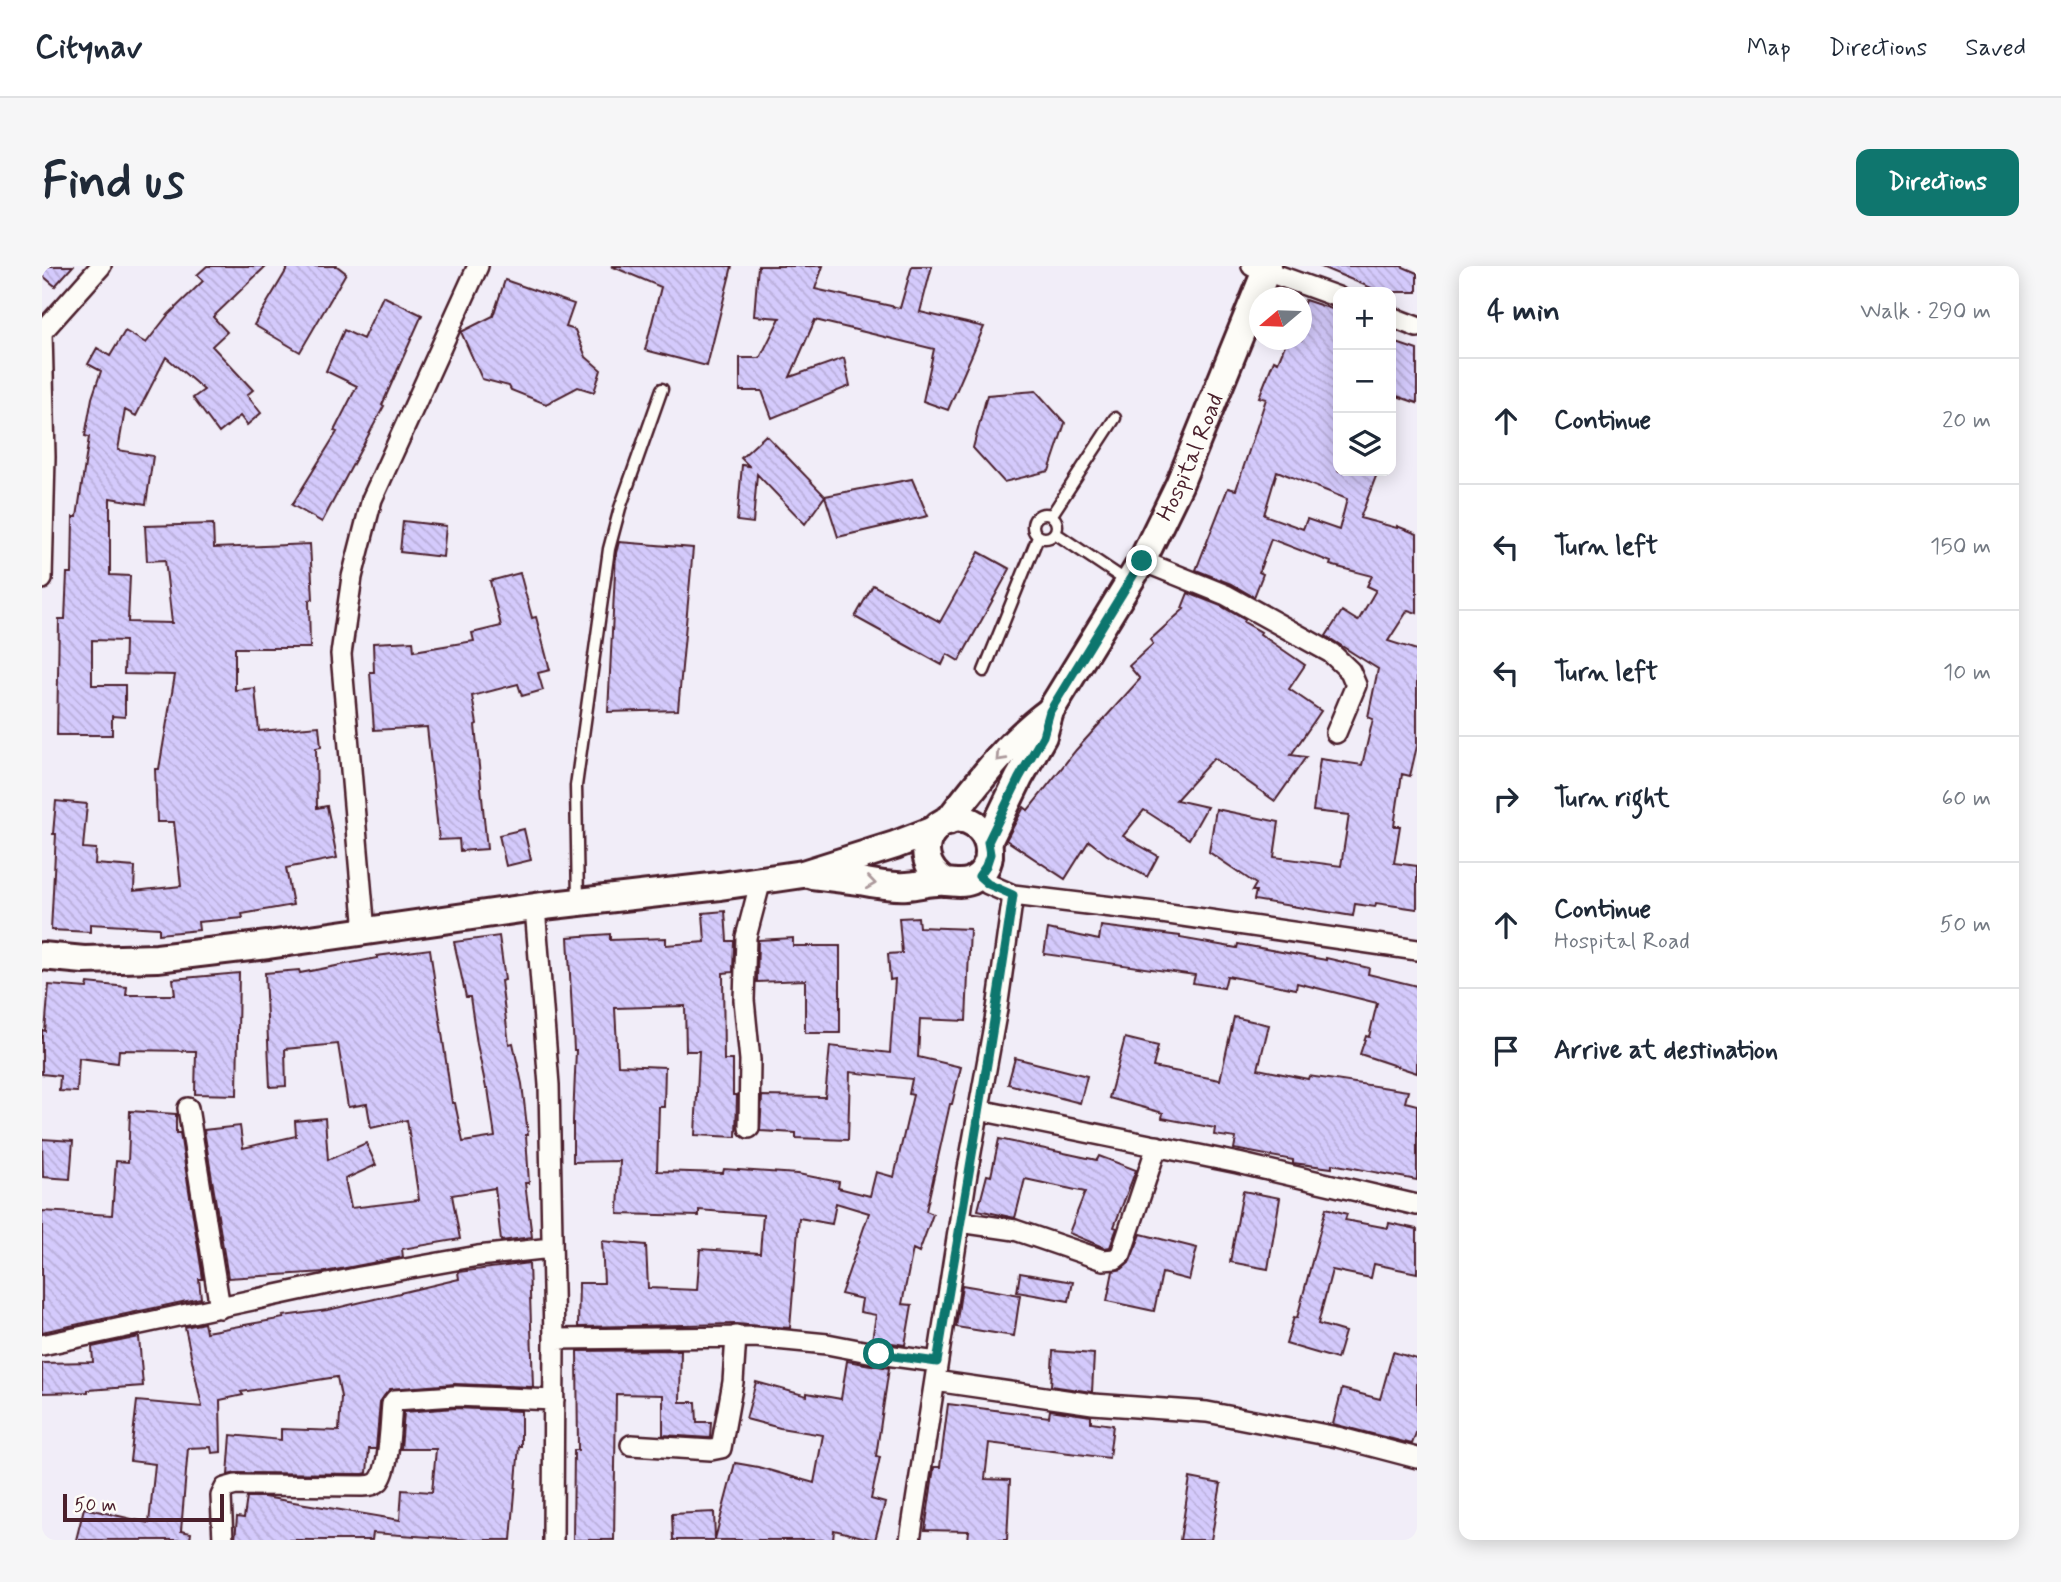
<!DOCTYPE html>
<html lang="en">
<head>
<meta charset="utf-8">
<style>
  body { margin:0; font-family:Mynerve,sans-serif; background:#f6f6f7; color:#1f2937 }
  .controls { position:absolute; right:21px; top:21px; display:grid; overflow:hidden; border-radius:14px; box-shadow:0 4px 18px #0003 }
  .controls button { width:63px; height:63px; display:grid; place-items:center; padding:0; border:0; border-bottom:2px solid #e0e1e3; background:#fff; color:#1f2937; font:35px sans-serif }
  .compass { position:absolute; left:1207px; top:21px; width:63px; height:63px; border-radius:50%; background:#fff; box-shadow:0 4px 18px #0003; rotate:251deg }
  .scale { position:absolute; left:21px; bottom:18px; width:161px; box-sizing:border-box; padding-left:7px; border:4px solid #4a1f2b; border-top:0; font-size:19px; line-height:24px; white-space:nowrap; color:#4a1f2b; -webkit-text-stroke:5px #fdfcf7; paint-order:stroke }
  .stop { position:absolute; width:21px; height:21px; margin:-16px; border:5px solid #0f766e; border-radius:50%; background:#fff }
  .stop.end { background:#0f766e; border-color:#fff; box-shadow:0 2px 7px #0008 }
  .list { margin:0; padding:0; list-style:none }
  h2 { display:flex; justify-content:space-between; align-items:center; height:91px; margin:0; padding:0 28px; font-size:30px }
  h2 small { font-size:23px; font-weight:400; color:#747a83 }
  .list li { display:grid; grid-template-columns:46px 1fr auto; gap:21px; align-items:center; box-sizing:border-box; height:126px; padding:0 28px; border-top:2px solid #e0e1e3 }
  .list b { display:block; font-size:26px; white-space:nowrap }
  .list p { margin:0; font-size:23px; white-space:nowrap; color:#747a83 }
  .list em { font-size:23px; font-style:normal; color:#747a83 }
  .icon { flex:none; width:38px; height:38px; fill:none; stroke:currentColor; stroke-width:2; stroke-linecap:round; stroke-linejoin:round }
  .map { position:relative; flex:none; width:1375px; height:1274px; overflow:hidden; border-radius:14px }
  header { display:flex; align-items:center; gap:42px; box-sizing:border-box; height:98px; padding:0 35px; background:#fff; border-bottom:2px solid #e0e1e3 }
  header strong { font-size:33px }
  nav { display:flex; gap:38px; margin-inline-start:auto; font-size:24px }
  .intro { display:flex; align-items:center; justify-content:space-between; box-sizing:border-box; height:168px; padding:0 42px }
  h1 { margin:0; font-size:49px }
  .button { padding:18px 32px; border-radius:14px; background:#0f766e; color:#fff; font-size:24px; font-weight:700 }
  main { display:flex; gap:42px; padding:0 42px }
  aside { flex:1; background:#fff; border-radius:14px; box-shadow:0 4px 18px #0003 }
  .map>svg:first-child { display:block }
  .building { fill:url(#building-back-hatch); stroke:#4a1f2b; stroke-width:2; fill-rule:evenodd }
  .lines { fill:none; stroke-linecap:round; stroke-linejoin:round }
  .lane-casing { stroke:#4a1f2b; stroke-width:15 }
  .street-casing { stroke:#4a1f2b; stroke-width:24 }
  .secondary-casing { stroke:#4a1f2b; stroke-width:32 }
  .lane { stroke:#fdfcf7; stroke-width:10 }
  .street { stroke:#fdfcf7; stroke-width:19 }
  .secondary { stroke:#fdfcf7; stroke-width:26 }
  .oneway { stroke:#ac999b }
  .route { stroke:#0f766e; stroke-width:9 }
  .labels { text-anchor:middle; stroke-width:7; stroke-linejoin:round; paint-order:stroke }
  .street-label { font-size:23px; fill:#4a1f2b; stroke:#fdfcf7 }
</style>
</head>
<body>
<header>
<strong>Citynav</strong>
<nav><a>Map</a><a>Directions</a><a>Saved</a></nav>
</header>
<div class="intro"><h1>Find us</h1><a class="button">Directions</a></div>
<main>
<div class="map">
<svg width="1375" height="1274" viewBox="0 0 1375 1274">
  <defs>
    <pattern id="building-back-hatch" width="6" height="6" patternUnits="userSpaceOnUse" patternTransform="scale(1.75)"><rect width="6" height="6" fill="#d4cafc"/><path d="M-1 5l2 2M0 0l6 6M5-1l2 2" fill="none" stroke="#b8add8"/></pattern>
  </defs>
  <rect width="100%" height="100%" fill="#f1edf8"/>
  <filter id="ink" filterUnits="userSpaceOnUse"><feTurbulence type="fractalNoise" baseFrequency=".0143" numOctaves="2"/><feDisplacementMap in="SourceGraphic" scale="14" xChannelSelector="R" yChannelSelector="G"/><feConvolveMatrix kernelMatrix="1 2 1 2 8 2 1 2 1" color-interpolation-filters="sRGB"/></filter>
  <g filter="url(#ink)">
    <path class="building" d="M0 0H31L13 20 0 9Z
      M165 0H224L171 51 185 66 170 80 211 124 205 129 219 147 205 159 198 150 177 167 151 132 162 124 124 91 94 150 83 144 76 184 111 190 104 238 68 232V309L88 310 86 356 130 357 123 294 105 295 103 260 171 258 172 282 268 278 271 333 267 334 268 382H193V424L213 422 217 465 277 460 279 481 274 482 275 542 285 540 295 592 244 602 251 639 200 648 201 652 156 656 157 664 117 668V662L48 658V666L9 664 14 568H11L14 535 45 538 41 582 54 583 53 598 93 601 92 625 139 620 132 556H115L113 503H117L133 409 82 408 83 375 50 374V419H83V451L70 450V469H15L17 353H23L25 307H30L31 251H35L47 171 43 170 50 132 59 105 46 98 55 82 68 90 83 65 104 77 126 49 161 15 155 9Z
      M247 0H295L304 7 258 86 212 59Z
      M569 0H690L665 100 603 84 619 21Z
      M716 0H781L773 23 858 42 870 0H890L878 46 942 61 906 144 881 135 892 83 773 54 748 111 802 92 808 120 730 152 720 125H698V92H718L738 52 712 50Z
      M1277 0H1359L1375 7V26H1339Z
      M463 14 532 38 524 61 533 64 544 91 559 104 552 126 536 121 504 138 469 124 467 120 440 113 419 66 451 50Z
      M341 30 380 49 340 139 342 140 280 256 250 239 295 166 292 165 315 120 284 105 302 64 321 73Z
      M1263 34 1296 45V205H1336L1318 252 1355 262V260L1375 268V347L1366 344 1346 375 1375 384V480L1368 510 1360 508 1352 560H1358L1352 597 1375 600V643L1334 637 1333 641 1313 638 1311 650 1212 634 1214 625H1210L1214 618 1167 586 1174 543 1237 556 1232 591 1299 600 1307 549 1271 545 1278 493 1320 499 1331 453 1326 451 1336 403 1284 370 1300 345 1316 355 1334 324 1325 320 1330 310 1288 299 1289 296 1229 273 1217 306 1221 308 1212 331 1189 318 1154 304 1186 222 1194 224 1224 133 1217 131 1232 94 1236 96 1245 74H1259V46ZM1235 205 1305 233 1297 264 1265 253 1261 263 1222 249Z
      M1349 75 1375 84V137L1349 128Z
      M994 125 1023 157 1007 205 962 216 931 182 945 129Z
      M724 169 783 230 763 258 715 208 711 257 695 255 700 199 707 200 699 192Z
      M870 213 886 250 796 271 783 230Z
      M361 255 404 260 401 291 358 286Z
      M577 276 651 282 636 444 566 446 574 287Z
      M937 286 968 303 917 395 905 388 900 399 813 351 831 319 898 356Z
      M478 307 490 352 494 351 508 404 496 407 501 424 480 430 476 418 430 430 435 458 433 459 445 583 418 585 417 573 397 574 385 461 332 464 328 406H332L331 377 371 375 372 385 432 375 430 367 459 360 448 315Z
      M1146 327 1179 340 1203 354 1202 356 1219 366 1218 368 1263 399 1247 423 1279 445 1249 489 1264 491 1233 535 1172 492 1134 534 1165 541 1147 573 1102 544 1081 570 1116 590 1105 611 1065 589 1047 575 1023 613 964 574 982 541 986 544 1034 484 1098 413 1087 400 1111 378 1108 374 1142 343 1140 342Z
      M482 563 489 594 464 600 457 569Z
      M683 645 685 675H692L691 706 681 707 682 794H691V829H695L694 871 653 869 657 785H644L643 740 573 742 576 799 623 801 622 841H617L615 905 681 907 682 903 756 908 797 916 796 922 828 930 834 906 852 911 871 829 867 828 870 813 808 806 806 874 754 872V867L718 865 720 830 783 831 788 780 848 787 853 713 848 714 846 688 860 687 857 652 876 651 877 661 928 663 924 755 878 753 876 791 919 801 910 838H908L884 945 891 948 877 986 871 983 860 1038 870 1039 863 1079 830 1074 834 1049 818 1046 820 1033 799 1028 827 947 794 937 790 958 757 952 748 1062 694 1058 536 1061 537 1017H562L560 975 604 979 606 1022 655 1024 658 983 718 987 721 949 657 944V950L576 948 578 895 531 896V854L534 784H532L526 671 568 668V674L624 672V679L663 676 661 647Z
      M1059 660 1138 670V672L1195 682 1196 678 1284 694V692L1327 702 1326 708 1375 720V807L1318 788 1324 770 1327 771 1335 737 1255 717 1254 723 1185 710 1182 722 1151 717 1153 709 1002 688 1006 663 1057 674Z
      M457 670 463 714 459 715 467 778 471 777 480 818 486 869H484L487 917H483L490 971 459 975 453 922 410 929 418 973 360 983 361 991 283 1006 186 1012 162 864 198 860 201 882 254 870 253 855 283 852 286 894 324 877 334 899 303 913 309 942 377 934 365 854 329 862 325 838 306 841 296 778 243 783 244 820 228 821 223 707 257 704 258 707 335 692V690L388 683 410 837H413L421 876 453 871 446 822H444L435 778 428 731H424L412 676Z
      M751 672V680H798V767H763V714L715 716 716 674Z
      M197 707 195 829 153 828 154 785 77 784 76 797 37 792 35 826 17 825 18 810 0 808V764L3 765 7 719 45 722 46 717 85 721 84 729H133L131 713Z
      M1192 751 1227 759 1216 803 1266 813 1267 810 1366 825 1363 836 1375 839V914L1290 898V902L1251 897V894L1192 883 1194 872 1172 869 1173 862 1120 852 1121 847 1067 832 1083 772 1116 780 1111 801 1178 814Z
      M973 792 1045 810 1038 837 966 818Z
      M88 845 134 848V867H138L161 1013H157L159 1032 0 1066V945L70 949 74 895 86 896Z
      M0 873 31 875 28 913 1 911Z
      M957 873 1055 894 1057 890 1094 904 1072 961 1075 962 1068 981 1063 982 1027 967 1043 926 983 913 973 952 936 944 945 909 949 910Z
      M1201 925 1238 932 1226 1003 1188 996Z
      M1284 942 1305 948 1303 954 1346 962 1347 957 1375 963V1007L1332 998 1329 1012 1290 1004 1276 1058 1303 1066 1295 1093 1244 1078 1252 1051 1255 1052Z
      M1099 968 1155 982 1147 1014 1120 1007 1112 1045 1065 1035 1071 1005 1080 1003 1087 997Z
      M487 997 491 1121 413 1118 348 1123 338 1136 334 1183H327L325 1207 321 1208 194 1207 186 1209 189 1169 239 1174V1163L297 1165 299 1131 295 1111 199 1126 201 1129 178 1134 179 1186 170 1187 169 1181 146 1182 139 1265 149 1267 148 1274H34L42 1242 107 1257 113 1198 88 1195 95 1135 160 1141 143 1061 162 1057 164 1066 242 1052 241 1050 286 1044 417 1013 416 1006Z
      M978 1007 1031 1016 1027 1035 975 1026Z
      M920 1019 978 1029 972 1070 914 1061Z
      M97 1071 101 1120 46 1124V1126L0 1127V1097L51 1096 50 1081Z
      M639 1084 638 1136H654L655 1156H669L668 1172 621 1169V1129L574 1128 572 1274H531L532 1184H536L535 1085Z
      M1011 1085 1052 1088 1050 1126 1009 1120Z
      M1351 1086 1375 1093V1164L1370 1178 1291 1158 1300 1123 1338 1133Z
      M805 1095 847 1102 834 1190 838 1191 829 1233 843 1237 833 1274 792 1264 791 1274H631L630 1248 672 1246 673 1273 693 1197 716 1201 772 1217 781 1169 738 1162 704 1153 714 1116 765 1130V1127L799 1133Z
      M906 1138 1007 1151 1008 1144 1049 1150V1156L1071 1159 1067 1192 947 1177 943 1213 968 1214 965 1274H926L927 1265 883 1264 892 1201H898Z
      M413 1142 479 1145V1180H477L469 1274H430L331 1267 330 1274H193L195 1251 202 1252 205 1231H222L358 1254 360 1224 390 1226 394 1183H359L362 1146Z
      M1148 1212 1179 1218 1169 1274H1138Z"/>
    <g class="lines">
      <g class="lane-casing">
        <path id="lane" d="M991 260a12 12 0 1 1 24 0a12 12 0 1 1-24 0Z
          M1009 250 1073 152
          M1013 267 1086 316
          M942 405 996 271
          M536 636 534 520 567 283 578 242 620 123"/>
      </g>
      <g class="street-casing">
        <path id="street" d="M1210 0 1296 31
          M1349 51 1375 61
          M1100 295 1184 329 1289 387 1308 405 1314 419 1294 467
          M0 313 3 191 0 66 59 0
          M937 610 946 618 971 629 1120 647 1375 684
          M493 641 507 819 512 1073 511 1274
          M323 666 299 388 310 311 330 233 436 0
          M146 842 178 1042
          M937 844 1196 897 1375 939
          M707 862 708 794 702 734 704 671 719 614
          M918 956 973 964 1061 994 1073 993 1079 988 1115 880
          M512 1073 713 1071 785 1078 837 1088 895 1096
          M0 1079 318 1011 436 990 509 982
          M893 1115 1051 1138 1165 1146 1295 1171 1375 1192
          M589 1179 669 1184 679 1182 691 1116 694 1070
          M181 1274 179 1230 183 1222 194 1219 321 1220C326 1220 333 1219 337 1215 348 1202 348 1156 350 1138L353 1134 413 1130 512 1134
          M868 1274 925 908 955 743 971 629"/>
      </g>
      <g class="secondary-casing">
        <g id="secondary">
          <path d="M906 555C937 515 967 475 1008 445"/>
          <path id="s1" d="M946 576 977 512 1001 470 1008 445 1100 295 1137 219 1226 0"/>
          <path d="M770 609C786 611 802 613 818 615 833 618 850 621 865 620 878 619 890 615 903 616 912 616 919 619 929 615 940 610 948 598 947 585 947 574 942 565 933 558 899 536 860 586 903 616"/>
          <path d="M0 690 42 694 115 692 226 679 493 641 678 620 761 608 853 579 892 564"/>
        </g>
      </g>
      <use href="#lane" class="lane"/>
      <use href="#street" class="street"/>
      <use href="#secondary" class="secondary"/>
    </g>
    <defs><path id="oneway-chevron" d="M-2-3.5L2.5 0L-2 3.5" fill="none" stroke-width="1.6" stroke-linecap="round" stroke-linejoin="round" transform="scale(1.75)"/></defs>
    <g class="oneway">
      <use href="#oneway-chevron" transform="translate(958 491) rotate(133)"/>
      <use href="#oneway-chevron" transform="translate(829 617) rotate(8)"/>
    </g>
  </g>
  <g class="lines" filter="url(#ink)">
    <path class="route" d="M837 1088 895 1096C921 940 949 785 971 629L946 618 937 610 944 600 948 588 946 576 977 512 1001 470 1008 445 1100 295"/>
  </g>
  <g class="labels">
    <g class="street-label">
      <text dy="8" stroke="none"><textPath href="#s1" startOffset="436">Hospital Road</textPath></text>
    </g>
  </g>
</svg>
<div class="controls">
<button>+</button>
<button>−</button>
<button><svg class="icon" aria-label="layers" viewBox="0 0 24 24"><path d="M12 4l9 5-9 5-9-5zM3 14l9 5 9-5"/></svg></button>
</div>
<svg class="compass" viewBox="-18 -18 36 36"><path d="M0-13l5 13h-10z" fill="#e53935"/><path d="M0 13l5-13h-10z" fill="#747a83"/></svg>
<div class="scale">50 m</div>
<div class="stop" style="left:837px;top:1088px"></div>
<div class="stop end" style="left:1100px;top:295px"></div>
</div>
<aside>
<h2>4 min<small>Walk · 290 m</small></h2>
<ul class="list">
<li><svg class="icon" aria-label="ahead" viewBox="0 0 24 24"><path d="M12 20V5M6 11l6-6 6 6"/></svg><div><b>Continue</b></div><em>20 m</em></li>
<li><svg class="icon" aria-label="left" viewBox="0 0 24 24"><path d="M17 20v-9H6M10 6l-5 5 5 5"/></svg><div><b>Turn left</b></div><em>150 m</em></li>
<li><svg class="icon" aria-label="left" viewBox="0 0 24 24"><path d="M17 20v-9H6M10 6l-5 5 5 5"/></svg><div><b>Turn left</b></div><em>10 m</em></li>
<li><svg class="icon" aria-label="right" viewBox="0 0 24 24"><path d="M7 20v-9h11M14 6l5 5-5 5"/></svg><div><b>Turn right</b></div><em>60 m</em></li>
<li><svg class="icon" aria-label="ahead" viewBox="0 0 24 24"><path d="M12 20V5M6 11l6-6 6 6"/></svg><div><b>Continue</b><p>Hospital Road</p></div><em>50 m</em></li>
<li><svg class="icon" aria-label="arrive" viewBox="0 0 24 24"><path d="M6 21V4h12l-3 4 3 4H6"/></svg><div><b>Arrive at destination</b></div></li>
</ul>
</aside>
</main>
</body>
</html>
